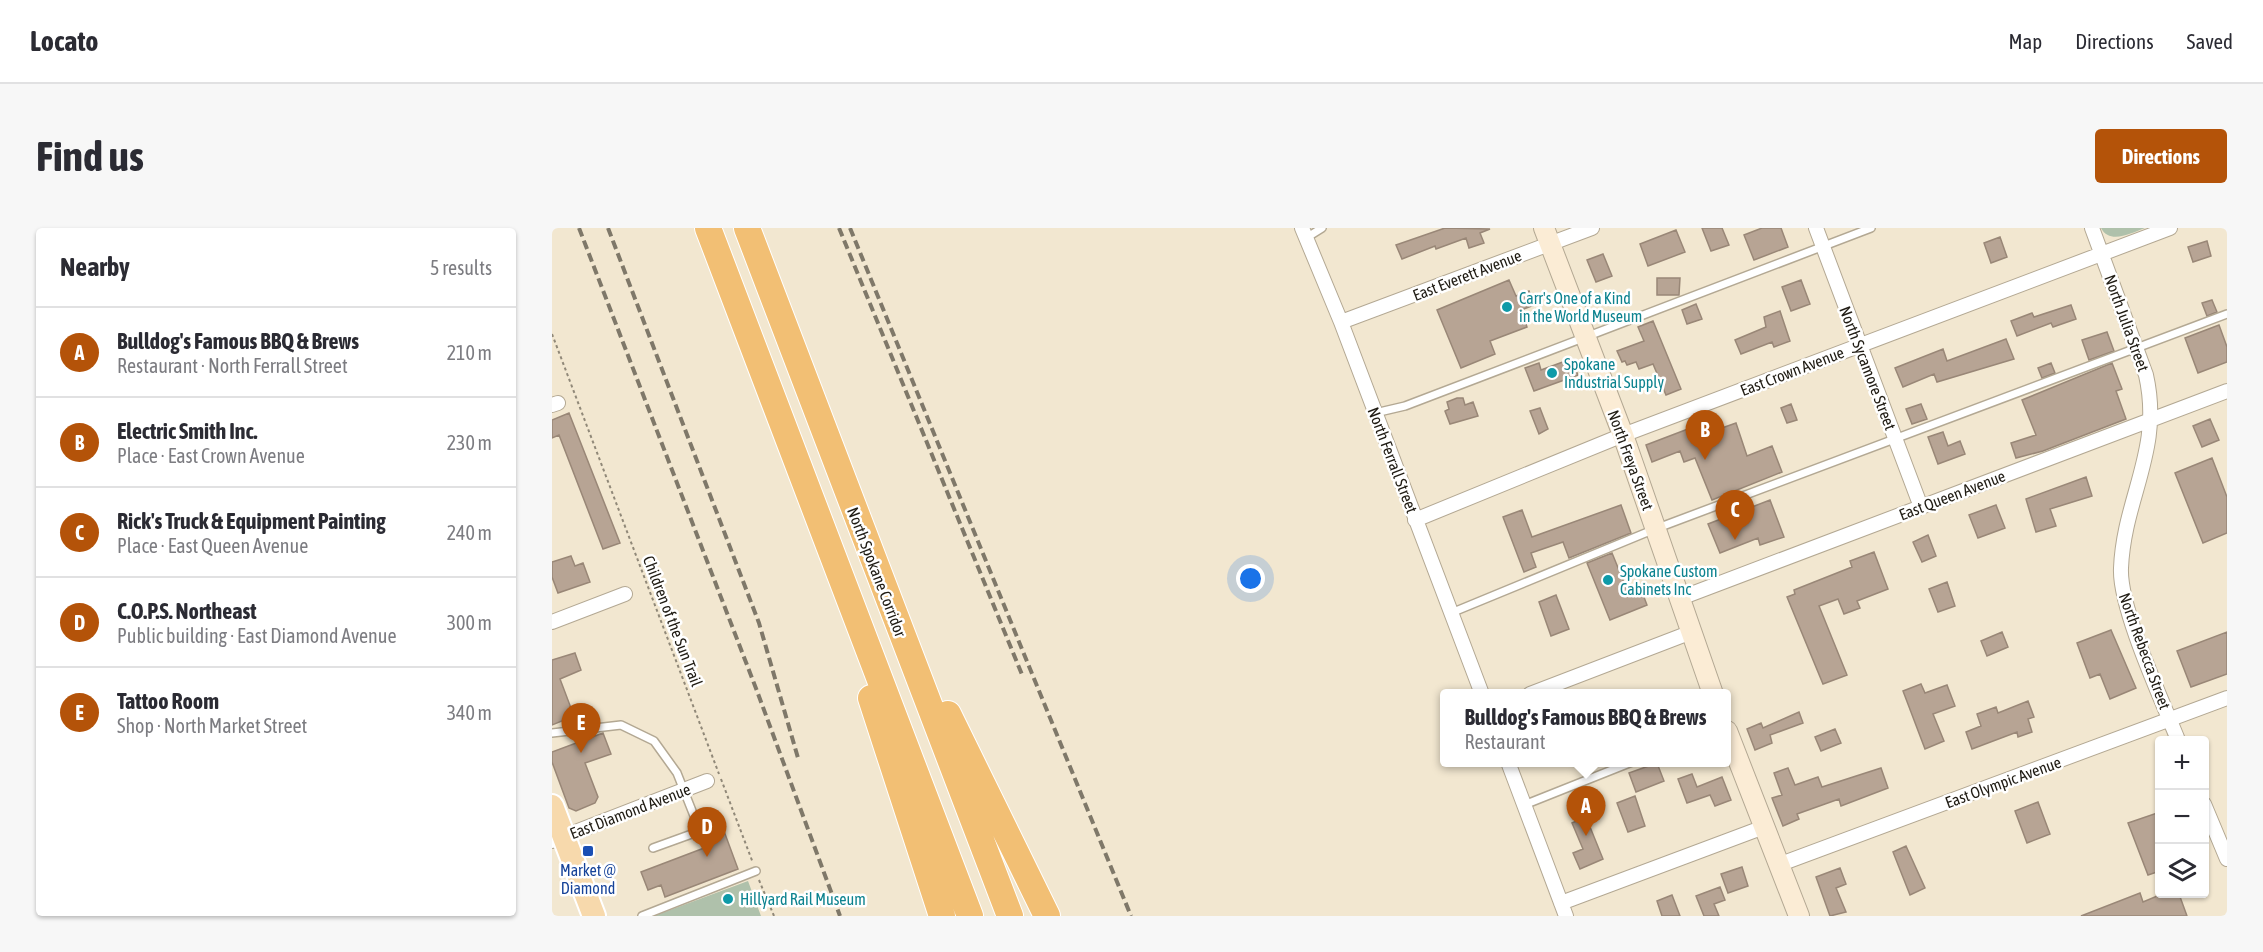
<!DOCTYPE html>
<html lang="en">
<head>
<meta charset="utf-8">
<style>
  body { margin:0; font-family:"Asap Condensed",sans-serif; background:#f7f7f7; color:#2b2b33 }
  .controls { position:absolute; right:18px; bottom:18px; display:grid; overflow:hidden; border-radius:6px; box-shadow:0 2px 4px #0004 }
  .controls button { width:54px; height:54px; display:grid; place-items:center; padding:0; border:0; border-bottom:2px solid #e1e1e2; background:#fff; color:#2b2b33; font:30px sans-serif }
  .you { position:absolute; left:699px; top:351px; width:21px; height:21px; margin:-15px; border:4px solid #fff; border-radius:50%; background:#1a73e8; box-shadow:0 0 0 9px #1a73e833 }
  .badge { display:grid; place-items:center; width:39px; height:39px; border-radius:50%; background:#b45309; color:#fff; font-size:20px; font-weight:700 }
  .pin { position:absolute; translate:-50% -50px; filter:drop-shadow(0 2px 3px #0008) }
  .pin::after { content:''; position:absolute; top:32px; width:21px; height:18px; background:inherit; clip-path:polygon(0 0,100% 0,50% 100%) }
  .popup { position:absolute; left:888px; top:461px; width:291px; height:78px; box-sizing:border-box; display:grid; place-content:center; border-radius:6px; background:#fff; filter:drop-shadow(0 2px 4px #0005); font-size:20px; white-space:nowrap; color:#7c7c81 }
  .popup b { font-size:22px; color:#2b2b33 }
  .popup::after { content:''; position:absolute; left:50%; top:100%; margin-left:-12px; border:12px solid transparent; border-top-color:#fff }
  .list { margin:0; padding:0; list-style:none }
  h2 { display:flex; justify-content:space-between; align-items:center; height:78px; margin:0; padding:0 24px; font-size:26px }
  h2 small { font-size:20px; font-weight:400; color:#7c7c81 }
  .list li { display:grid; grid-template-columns:39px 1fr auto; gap:18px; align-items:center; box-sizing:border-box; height:90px; padding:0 24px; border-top:2px solid #e1e1e2 }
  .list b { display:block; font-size:22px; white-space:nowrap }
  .list p { margin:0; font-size:20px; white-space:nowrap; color:#7c7c81 }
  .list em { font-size:20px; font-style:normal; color:#7c7c81 }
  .icon { flex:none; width:33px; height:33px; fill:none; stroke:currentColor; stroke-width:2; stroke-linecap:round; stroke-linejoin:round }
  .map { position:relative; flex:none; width:1675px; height:688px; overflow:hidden; border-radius:6px }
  header { display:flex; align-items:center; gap:36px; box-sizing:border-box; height:84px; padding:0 30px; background:#fff; border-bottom:2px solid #e1e1e2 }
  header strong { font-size:28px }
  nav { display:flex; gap:33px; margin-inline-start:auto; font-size:21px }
  .intro { display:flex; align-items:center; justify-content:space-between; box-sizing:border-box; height:144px; padding:0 36px }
  h1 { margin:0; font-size:42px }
  .button { padding:15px 27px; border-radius:6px; background:#b45309; color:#fff; font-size:21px; font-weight:700 }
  main { display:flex; gap:36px; padding:0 36px }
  aside { flex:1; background:#fff; border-radius:6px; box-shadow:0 2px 4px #0004 }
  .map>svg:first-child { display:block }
  .green { fill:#afc1ab }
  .building { fill:#b7a494; stroke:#998777; stroke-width:1.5 }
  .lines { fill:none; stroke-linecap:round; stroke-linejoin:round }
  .lane-casing { stroke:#b3a893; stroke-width:10 }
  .street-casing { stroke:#b3a893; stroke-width:16 }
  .secondary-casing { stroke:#b3a893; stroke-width:22 }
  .primary-casing { stroke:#fff; stroke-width:26 }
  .highway-casing { stroke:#fff; stroke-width:28 }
  .path { stroke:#908878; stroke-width:2; stroke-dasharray:3 3; stroke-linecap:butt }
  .lane { stroke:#fff; stroke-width:7 }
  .street { stroke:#fff; stroke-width:14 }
  .secondary { stroke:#fbecd5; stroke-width:20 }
  .primary { stroke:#f7d9ac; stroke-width:22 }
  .highway { stroke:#f2bf74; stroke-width:26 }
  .rail { stroke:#7f7869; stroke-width:4; stroke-dasharray:9 4.5; stroke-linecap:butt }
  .culture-dot { fill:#0f9aa8; stroke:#fff; stroke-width:2 }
  .transit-dot { fill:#1a4fb4; stroke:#fff; stroke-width:2 }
  .labels { text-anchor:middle; stroke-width:5; stroke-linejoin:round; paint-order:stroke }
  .street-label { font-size:16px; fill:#1f1b13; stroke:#fff }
  .culture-label { font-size:16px; fill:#0d838f; stroke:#fff; text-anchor:start }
  .transit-label { font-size:16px; fill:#164399; stroke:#fff }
</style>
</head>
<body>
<header>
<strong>Locato</strong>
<nav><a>Map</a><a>Directions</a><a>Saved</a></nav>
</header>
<div class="intro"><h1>Find us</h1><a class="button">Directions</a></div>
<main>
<aside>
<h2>Nearby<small>5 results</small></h2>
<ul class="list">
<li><span class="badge">A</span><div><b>Bulldog's Famous BBQ &amp; Brews</b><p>Restaurant · North Ferrall Street</p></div><em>210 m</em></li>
<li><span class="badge">B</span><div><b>Electric Smith Inc.</b><p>Place · East Crown Avenue</p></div><em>230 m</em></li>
<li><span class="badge">C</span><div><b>Rick's Truck &amp; Equipment Painting</b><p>Place · East Queen Avenue</p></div><em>240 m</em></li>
<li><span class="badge">D</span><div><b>C.O.P.S. Northeast</b><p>Public building · East Diamond Avenue</p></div><em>300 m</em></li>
<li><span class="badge">E</span><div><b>Tattoo Room</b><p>Shop · North Market Street</p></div><em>340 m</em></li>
</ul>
</aside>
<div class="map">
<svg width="1675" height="688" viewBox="0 0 1675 688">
  <rect width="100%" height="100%" fill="#f2e7d0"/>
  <path class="green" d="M1549 0H1593C1579 5 1558 17 1549 0Z
    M196 653 209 688H102Z"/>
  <path class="building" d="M893 0 938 1 928 5 932 15 917 20 914 10 884 21 883 18 850 31 844 17Z
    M1150 0H1170L1177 17 1159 23Z
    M1210 0H1229L1236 19 1202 32 1192 7Z
    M1124 2 1133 24 1096 38 1088 16Z
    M1448 9 1455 29 1439 35 1432 15Z
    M1655 13 1659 28 1641 34 1636 19Z
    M1051 26 1060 48 1044 54 1035 32Z
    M1105 50H1128L1127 67H1105Z
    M957 52 964 68 977 63 982 77 969 82 975 99 938 113 943 126 909 140 885 82Z
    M1249 52 1258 76 1239 83 1230 59Z
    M1660 72 1665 84 1655 88 1650 75Z
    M1144 76 1150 91 1135 96 1130 82Z
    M1519 77 1524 91 1501 99 1499 95 1465 108 1459 93 1480 85 1482 89Z
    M1228 83 1238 113 1222 119 1220 114 1189 126 1183 112 1214 99 1212 89Z
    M1101 93 1129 161 1114 167 1101 136 1087 141 1084 134 1075 137 1073 133 1070 134 1065 123 1092 113 1086 99Z
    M1667 97 1675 119V134L1646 145 1633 110Z
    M1555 104 1562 123 1537 132 1530 112Z
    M1454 111 1462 131 1385 154 1382 146 1351 159 1343 140 1391 121 1395 133Z
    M1019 131 1026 147 982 163 973 140 987 135 989 142Z
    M1499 135 1503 145 1490 150 1486 140Z
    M1560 135 1570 161 1564 163 1574 191 1491 223 1464 230 1459 215 1484 207 1470 172Z
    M905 170H911L913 177 921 174 926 188 898 196 893 183 897 181 895 174Z
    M1239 176 1245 192 1235 195 1229 180Z
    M1369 176 1375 191 1360 196 1354 181Z
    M988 180 996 201 987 206 978 183Z
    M17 185 68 315 51 321 7 207 0 210V192Z
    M1658 191 1667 212 1650 219 1641 198Z
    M1184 195 1195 228 1220 218 1230 244 1160 272 1143 230 1132 234 1128 223 1100 234 1094 217 1149 196 1153 206Z
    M1391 204 1396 218 1408 213 1413 226 1386 236 1376 209Z
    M1660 230 1675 269V305L1651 315 1623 245Z
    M1534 249 1540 268 1498 281 1504 298 1484 304 1474 271Z
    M1218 272 1232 309 1208 317 1206 310 1168 325 1156 296Z
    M1069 277 1079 305 1017 330 1011 314 979 325 984 339 972 344 951 289 970 282 980 309Z
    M1444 277 1453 300 1426 310 1417 287Z
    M1376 307 1384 328 1370 334 1361 314Z
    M1322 324 1336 361 1305 373 1308 380 1292 386 1286 371 1267 378 1295 447 1271 456 1235 369 1243 366 1242 362 1300 339 1298 333Z
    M1060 325 1078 369 1090 364 1095 377 1058 392 1035 335Z
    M19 328 23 338 31 335 38 354 6 365 0 349V334Z
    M1395 354 1403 378 1386 384 1377 361Z
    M1004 367 1017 401 999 408 987 374Z
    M1559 402 1584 460 1558 471 1548 446 1538 450 1525 415Z
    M1450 404 1456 419 1435 428 1429 413Z
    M1675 404V446L1639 459 1625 423Z
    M23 425 29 442 8 451 22 488 0 497V432Z
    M1369 456 1373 465 1395 457 1403 478 1381 486 1392 513 1373 521 1351 463Z
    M1476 473 1482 489 1476 491 1480 504 1466 509 1465 504 1420 521 1414 504 1429 498 1425 486 1444 479 1446 485Z
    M1247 484 1251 495 1218 507 1220 515 1203 522 1195 501 1209 495 1211 500Z
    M1283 501 1289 515 1269 523 1263 509Z
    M51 505 59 526 33 535 46 569 43 575 24 583 17 580 0 534V524Z
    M1105 535 1112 553 1084 564 1077 545Z
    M1236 540 1243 557 1266 549 1270 559 1329 540 1336 560 1289 578 1287 571 1245 586 1247 591 1231 598 1220 570 1230 567 1222 545Z
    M1140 546 1145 559 1170 549 1179 572 1163 578 1158 567 1135 575 1126 551Z
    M1083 568 1093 598 1076 604 1065 575Z
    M1486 574 1498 606 1475 615 1463 583Z
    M1608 584V643L1596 647 1576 595Z
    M1034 589 1051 631 1028 641 1021 625 1031 621 1020 595Z
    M169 595 186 641 113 669 109 657 96 662 89 644 160 617 154 601Z
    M1354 618 1373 660 1358 667 1341 624Z
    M1190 639 1196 658 1176 665 1169 646Z
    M1288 640 1294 656 1284 660 1294 684 1278 688 1264 649Z
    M1168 659 1173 672 1162 676 1167 688H1152L1144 668Z
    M1588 665 1591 674 1610 666H1627L1635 688H1529Z
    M1120 667 1128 688H1110L1105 673Z"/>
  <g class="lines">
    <g class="lane-casing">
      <path id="lane" d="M754 10 770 0
        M823 185 853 178 1319 0
        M899 385 1103 301 1675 86
        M0 505 69 497 102 513 125 545 148 603 101 620
        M972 577 1080 534
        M90 688 204 643"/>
    </g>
    <g class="street-casing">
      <path id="street" d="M750 0 789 94 930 466
        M1264 0 1369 279
        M1540 0 1594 147C1611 222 1572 269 1569 340 1567 380 1610 472 1626 512
        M789 94 1040 0
        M0 177 6 175
        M863 292 1071 207 1618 0
        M1126 371 1675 163
        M0 394 73 366
        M978 466 1137 405
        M956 534 1014 688
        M1652 576 1675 631
        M0 613 155 553
        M1226 637 1675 470
        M1009 675 1212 599"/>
    </g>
    <g class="secondary-casing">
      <path id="secondary" d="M992 0 1071 207 1161 466
        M1175 503 1247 688"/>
    </g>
    <g class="primary-casing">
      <path id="primary" d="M0 578 42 688"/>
    </g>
    <g class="highway-casing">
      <path id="highway" d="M156 0 418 688
        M195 0 458 688
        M319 470 390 688
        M396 486 495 688"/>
    </g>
    <path class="path" d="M0 106 167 546
      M169 551 201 635
      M207 652 222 688"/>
    <use href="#lane" class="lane"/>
    <use href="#street" class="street"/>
    <use href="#secondary" class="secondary"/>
    <use href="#primary" class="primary"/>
    <use href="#highway" class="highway"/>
    <path class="rail" d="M27 0 205 463 288 688
      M56 0 207 395 246 530
      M287 0 471 449
      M298 0 579 688"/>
  </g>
  <g class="culture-dot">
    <circle cx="955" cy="79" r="6"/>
    <circle cx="1000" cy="145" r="6"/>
    <circle cx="1056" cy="352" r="6"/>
    <circle cx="176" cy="671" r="6"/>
  </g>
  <rect class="transit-dot" x="30" y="617" width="12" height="12" rx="3"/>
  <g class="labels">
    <g class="street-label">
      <text transform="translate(915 47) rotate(-21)" y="6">East Everett Avenue</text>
      <text transform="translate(1575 95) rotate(70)" y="6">North Julia Street</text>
      <text transform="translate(1316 140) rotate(69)" y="6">North Sycamore Street</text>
      <text transform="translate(1240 143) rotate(-21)" y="6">East Crown Avenue</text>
      <text transform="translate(841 232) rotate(69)" y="6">North Ferrall Street</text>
      <text transform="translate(1079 232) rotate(70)" y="6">North Freya Street</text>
      <text transform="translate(1400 267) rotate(-21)" y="6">East Queen Avenue</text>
      <text transform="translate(325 344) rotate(69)" y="6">North Spokane Corridor</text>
      <text transform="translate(121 393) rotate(69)" y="6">Children of the Sun Trail</text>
      <text transform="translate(1593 423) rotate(70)" y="6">North Rebecca Street</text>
      <text transform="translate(1451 554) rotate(-20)" y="6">East Olympic Avenue</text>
      <text transform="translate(78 583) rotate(-21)" y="6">East Diamond Avenue</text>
    </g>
    <g class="culture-label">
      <text x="967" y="76">Carr's One of a Kind<tspan x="967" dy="18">in the World Museum</tspan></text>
      <text x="1012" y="142">Spokane<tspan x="1012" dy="18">Industrial Supply</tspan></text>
      <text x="1068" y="349">Spokane Custom<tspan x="1068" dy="18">Cabinets Inc</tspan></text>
      <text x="188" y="677">Hillyard Rail Museum</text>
    </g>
    <g class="transit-label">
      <text x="36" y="648">Market @<tspan x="36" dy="18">Diamond</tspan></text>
    </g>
  </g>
</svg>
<div class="controls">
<button>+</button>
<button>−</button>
<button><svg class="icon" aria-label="layers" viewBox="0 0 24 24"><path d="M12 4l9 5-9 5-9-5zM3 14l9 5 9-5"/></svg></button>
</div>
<div class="you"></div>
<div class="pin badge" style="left:1034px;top:608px">A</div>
<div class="popup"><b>Bulldog's Famous BBQ &amp; Brews</b>Restaurant</div>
<div class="pin badge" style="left:1153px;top:232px">B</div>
<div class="pin badge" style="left:1183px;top:312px">C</div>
<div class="pin badge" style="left:155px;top:629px">D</div>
<div class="pin badge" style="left:29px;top:525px">E</div>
</div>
</main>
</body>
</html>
